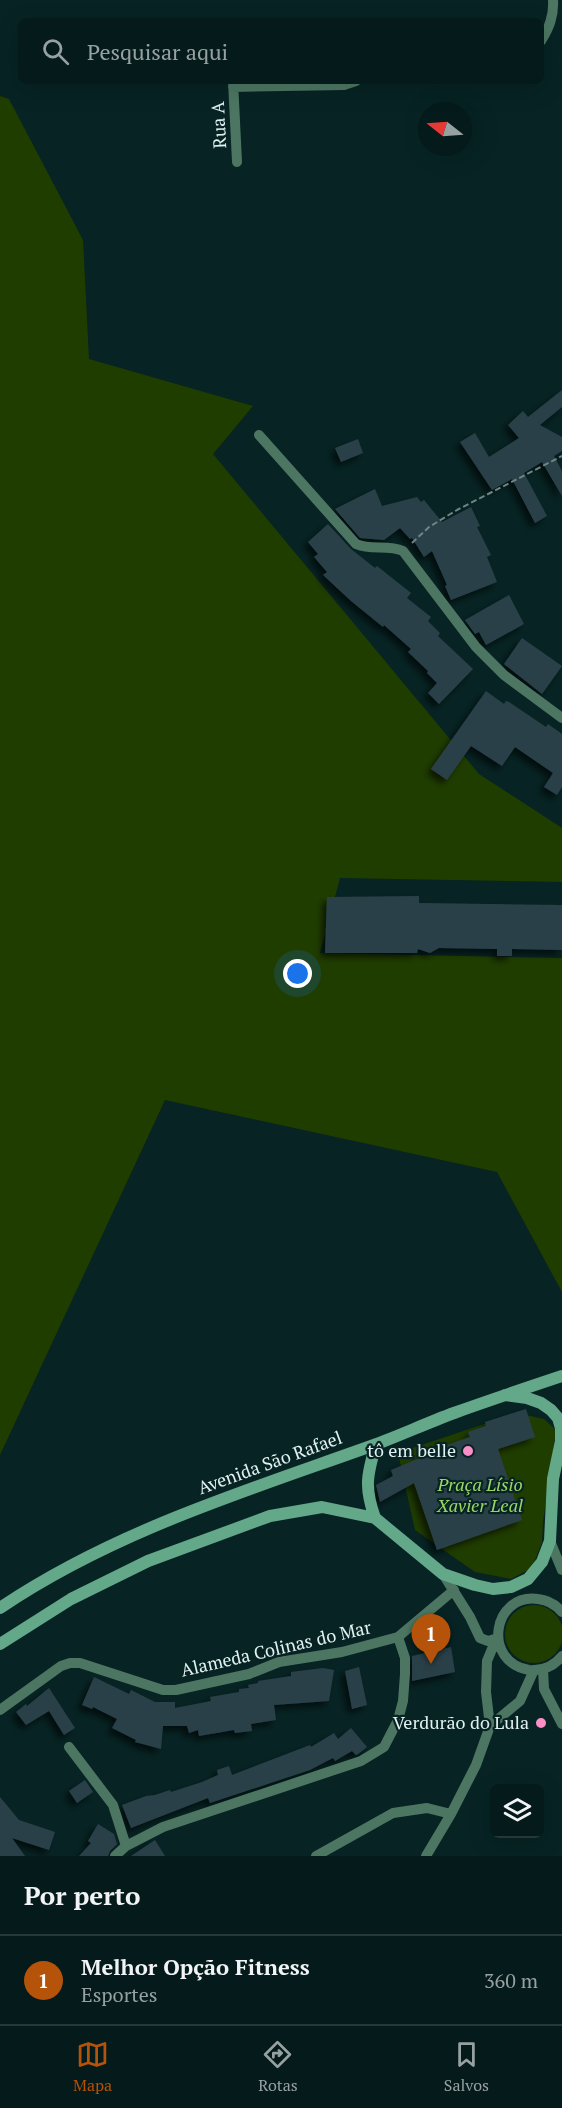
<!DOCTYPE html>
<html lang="pt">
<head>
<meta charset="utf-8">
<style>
  body { margin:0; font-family:"PT Serif",serif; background:#0e2323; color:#f1f3f6 }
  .controls { position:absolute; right:18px; bottom:18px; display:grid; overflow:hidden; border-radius:9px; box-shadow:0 6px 24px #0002 }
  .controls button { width:54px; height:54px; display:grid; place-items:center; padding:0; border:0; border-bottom:2px solid #263839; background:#051a1a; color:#f1f3f6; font:30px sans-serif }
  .compass { position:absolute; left:418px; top:102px; width:54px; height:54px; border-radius:50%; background:#051a1a; box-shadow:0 6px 24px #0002; rotate:287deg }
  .you { position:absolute; left:298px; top:974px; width:21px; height:21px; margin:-15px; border:4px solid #fff; border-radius:50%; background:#1a73e8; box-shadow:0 0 0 9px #1a73e833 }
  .badge { display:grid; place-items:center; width:39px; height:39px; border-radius:50%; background:#b45309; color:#fff; font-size:20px; font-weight:700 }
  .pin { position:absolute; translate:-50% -50px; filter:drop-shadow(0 2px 3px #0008) }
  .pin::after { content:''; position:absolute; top:32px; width:21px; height:18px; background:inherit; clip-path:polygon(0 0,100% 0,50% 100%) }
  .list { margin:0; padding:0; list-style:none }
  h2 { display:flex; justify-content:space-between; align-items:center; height:78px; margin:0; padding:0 24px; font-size:26px }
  h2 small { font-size:20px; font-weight:400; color:#97a1a2 }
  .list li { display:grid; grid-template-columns:39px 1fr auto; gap:18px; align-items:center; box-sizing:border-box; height:90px; padding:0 24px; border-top:2px solid #263839 }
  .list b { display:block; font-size:22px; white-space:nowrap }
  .list p { margin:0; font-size:20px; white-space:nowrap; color:#97a1a2 }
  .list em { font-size:20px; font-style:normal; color:#97a1a2 }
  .icon { flex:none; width:33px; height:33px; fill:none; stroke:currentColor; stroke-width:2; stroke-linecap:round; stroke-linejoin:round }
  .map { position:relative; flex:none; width:562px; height:1856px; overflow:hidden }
  .search { position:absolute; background:#051a1a; box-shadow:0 6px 24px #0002; left:18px; right:18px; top:18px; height:66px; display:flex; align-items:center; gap:15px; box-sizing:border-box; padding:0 21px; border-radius:9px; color:#97a1a2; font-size:22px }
  .sheet { height:168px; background:#051a1a }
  nav { display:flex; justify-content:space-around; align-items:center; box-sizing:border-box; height:84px; border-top:2px solid #263839; background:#051a1a; font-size:16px; color:#97a1a2 }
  nav a { display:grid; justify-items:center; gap:3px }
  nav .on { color:#b45309 }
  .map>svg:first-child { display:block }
  .green { fill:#203d00 }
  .building { fill:#29414a; filter:url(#shadow) }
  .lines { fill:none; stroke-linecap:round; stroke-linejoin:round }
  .path { stroke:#6f8585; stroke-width:2; stroke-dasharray:6 3; stroke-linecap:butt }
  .street { stroke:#4c7662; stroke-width:10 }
  .secondary { stroke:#63a888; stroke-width:12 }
  .poi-dot { fill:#fa8fc7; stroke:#072323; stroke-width:2 }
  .labels { text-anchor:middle; stroke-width:4.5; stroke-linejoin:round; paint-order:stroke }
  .street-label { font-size:18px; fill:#e1f1f1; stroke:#072323 }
  .poi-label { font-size:18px; fill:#e1f1f1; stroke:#072323; text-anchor:end }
  .park-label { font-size:18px; font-style:italic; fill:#9ad666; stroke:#072323 }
</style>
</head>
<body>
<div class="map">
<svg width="562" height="1856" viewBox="0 0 562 1856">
  <defs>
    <filter id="shadow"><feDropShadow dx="-4.5" dy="4.5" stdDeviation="3" flood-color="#0009"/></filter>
  </defs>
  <rect width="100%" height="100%" fill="#072323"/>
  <path class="green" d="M0 96 9 99 83 240 89 359 253 406 213 454 479 774 562 828V882L340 878 320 953 562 958V1292L497 1172 165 1100 0 1455Z
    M517 1413 544 1419 556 1430 543 1522 542 1542 532 1568 511 1579 475 1572 415 1530 398 1453Z
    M505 1634a29 29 0 1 1 58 0a29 29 0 1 1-58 0Z"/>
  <path class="building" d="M562 390V407L540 425 562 437V451L554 456 562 471V496L542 462 524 473 547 516 535 523 512 479 492 490 460 442 475 433 489 457 519 438 508 425 523 411 528 417Z
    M358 439 363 453 341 462 335 448Z
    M375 489 382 506 417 497 421 502 424 500 442 522 471 507 480 526 477 527 491 555 487 557 497 582 451 600 445 586 447 585 432 551 424 557 412 538 410 539 400 528 384 540 360 538 335 509Z
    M328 524 351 549 375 568 377 566 411 593 407 598 431 617 428 621 440 633 438 636 473 669 439 704 428 693 437 683 427 673 428 671 408 652 411 649 384 625 383 627 351 601 323 575 327 572 314 557 318 554 308 542Z
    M509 595 524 624 486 645 479 632 475 634 465 620Z
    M522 638 562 666 542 694 504 664Z
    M486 691 504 704 506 701 509 702 546 727 548 724 562 734V787L557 795 544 787 553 773 515 747 502 766 471 746 447 780 431 769Z
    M419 896V903L562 905V950L512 949V956H497V949L439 948 430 953 418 949 417 953H325L327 897Z
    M526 1409 535 1437 498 1449 522 1520 437 1550 414 1483 380 1502 376 1485 393 1476 391 1470 422 1457 421 1454 470 1437 468 1432 486 1426 485 1422Z
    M451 1647 455 1672 412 1681V1656Z
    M359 1667 367 1705 352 1709 345 1671Z
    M323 1668 334 1670 329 1701 274 1705 276 1720 251 1724 252 1731 235 1733 234 1730 199 1736 198 1730 189 1733 187 1726H163L161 1749 135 1742 136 1740 112 1728 117 1719 93 1707 92 1709 82 1705 94 1677 129 1694 131 1690 155 1702H175V1708L211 1701 210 1697 239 1692V1689L249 1688 248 1685 258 1683V1681L291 1676V1672Z
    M49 1688 75 1728 64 1735 49 1711 26 1725 16 1712 26 1704 27 1706Z
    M351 1728 367 1747 358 1754 356 1755 352 1751 335 1761 333 1758 310 1770 210 1803 208 1798 131 1828 122 1805 146 1796 155 1795 170 1790 171 1792 202 1782 218 1775 217 1770 229 1766 232 1775 310 1745 311 1747 334 1733 338 1739Z
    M85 1780 93 1792 77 1803 69 1791Z
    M0 1797 19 1820 55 1832 49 1850 12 1838 25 1856H0Z
    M98 1824 114 1834 117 1844 110 1851 108 1856H79L91 1843 88 1841Z
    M155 1840 165 1856H131Z"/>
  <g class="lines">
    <path class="path" d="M412 543 429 527 457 510 562 456"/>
    <path class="street" d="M541 41C549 28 554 16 553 0
      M233 81 237 162
      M233 87 344 85 356 81
      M259 435 356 544C371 551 388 544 403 551L476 647 504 675 562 718
      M550 1541 562 1570
      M443 1574 470 1617 480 1638 488 1641 498 1638
      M562 1612C556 1605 548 1600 538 1599 492 1593 482 1662 529 1670 542 1671 554 1666 562 1656
      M543 1669 544 1689 562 1724
      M0 1710 61 1666 70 1663H80L163 1690H176L249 1674 279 1662 342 1652 398 1637 454 1590
      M490 1726 520 1701 534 1670
      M69 1747 113 1805 126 1846
      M115 1856 126 1846 163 1827 361 1761 384 1747 398 1720 403 1701 405 1674V1658L398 1637
      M316 1856 393 1813 427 1808 451 1814
      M426 1856 451 1814 476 1765 490 1726 486 1692 487 1661 492 1649 499 1644"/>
    <path class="secondary" d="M375 1518C364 1487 367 1475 376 1444
      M0 1608C114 1531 246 1491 374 1445 401 1435 427 1423 454 1413 490 1400 526 1388 562 1376
      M0 1644 71 1599 148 1561 270 1516 322 1507 375 1518 443 1574 475 1585 493 1589 511 1587 528 1579 542 1562 550 1541 553 1479 561 1441V1428L558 1418 551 1410 541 1403 527 1398 505 1395"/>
  </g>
  <g class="poi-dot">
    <circle cx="468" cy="1451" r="6"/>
    <circle cx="541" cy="1723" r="6"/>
  </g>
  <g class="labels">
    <g class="street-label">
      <text transform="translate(219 125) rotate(-93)" y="6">Rua A</text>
      <text transform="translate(270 1463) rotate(-20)" y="6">Avenida São Rafael</text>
      <text transform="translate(276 1649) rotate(-13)" y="6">Alameda Colinas do Mar</text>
    </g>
    <g class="poi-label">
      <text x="456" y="1457">tô em belle</text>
      <text x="529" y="1729">Verdurão do Lula</text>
    </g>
    <g class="park-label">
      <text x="480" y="1491">Praça Lísio<tspan x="480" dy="21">Xavier Leal</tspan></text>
    </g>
  </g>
</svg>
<div class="controls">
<button><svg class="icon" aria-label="layers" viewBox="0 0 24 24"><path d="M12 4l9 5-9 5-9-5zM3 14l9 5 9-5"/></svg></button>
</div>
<svg class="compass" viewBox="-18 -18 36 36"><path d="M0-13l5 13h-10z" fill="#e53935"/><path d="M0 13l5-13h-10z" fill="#97a1a2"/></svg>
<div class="you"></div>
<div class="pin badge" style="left:431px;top:1664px">1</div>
<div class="search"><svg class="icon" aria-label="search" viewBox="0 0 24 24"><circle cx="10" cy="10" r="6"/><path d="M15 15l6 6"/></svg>Pesquisar aqui</div>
</div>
<section class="sheet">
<h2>Por perto<small></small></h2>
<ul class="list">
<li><span class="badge">1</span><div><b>Melhor Opção Fitness</b><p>Esportes</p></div><em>360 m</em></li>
</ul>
</section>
<nav>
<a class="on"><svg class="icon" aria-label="map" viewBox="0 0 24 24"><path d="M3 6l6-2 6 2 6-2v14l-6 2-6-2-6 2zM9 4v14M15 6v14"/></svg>Mapa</a>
<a><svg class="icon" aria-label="directions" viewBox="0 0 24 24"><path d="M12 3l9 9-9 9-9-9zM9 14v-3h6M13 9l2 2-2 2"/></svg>Rotas</a>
<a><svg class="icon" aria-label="saved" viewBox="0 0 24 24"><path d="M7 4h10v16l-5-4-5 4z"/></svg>Salvos</a>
</nav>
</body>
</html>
